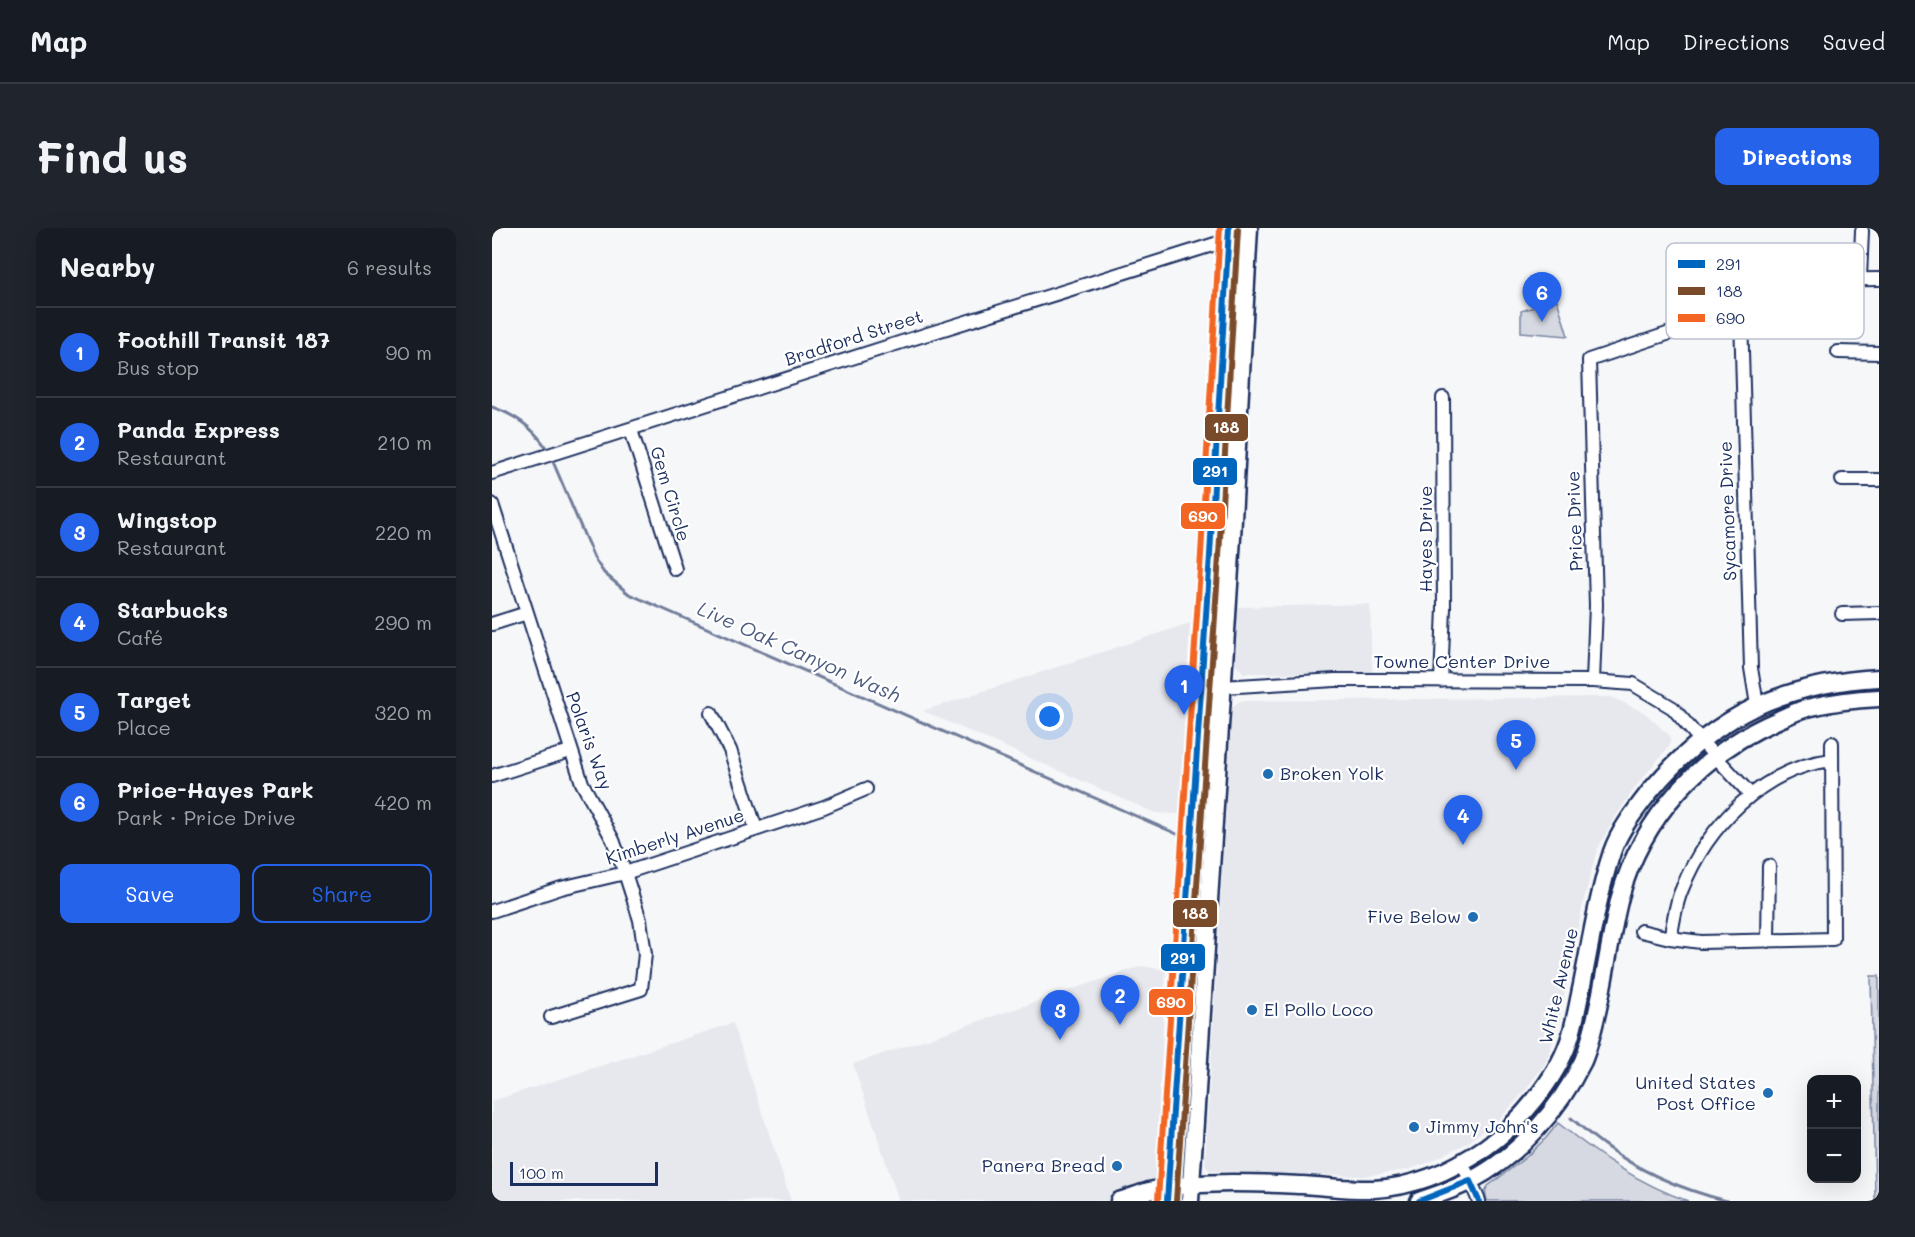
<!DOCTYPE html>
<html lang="en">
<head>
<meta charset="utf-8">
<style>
  body { margin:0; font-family:Mali,sans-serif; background:#20242c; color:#f1f3f6 }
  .controls { position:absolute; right:18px; bottom:18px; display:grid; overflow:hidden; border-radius:12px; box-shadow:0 6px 24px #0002 }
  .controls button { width:54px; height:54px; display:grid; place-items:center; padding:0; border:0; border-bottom:2px solid #363941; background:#171b24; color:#f1f3f6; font:30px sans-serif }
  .scale { position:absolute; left:18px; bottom:15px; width:148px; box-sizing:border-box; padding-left:6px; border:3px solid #1b2f5e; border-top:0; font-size:16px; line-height:21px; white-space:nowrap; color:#1b2f5e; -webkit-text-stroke:4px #fff; paint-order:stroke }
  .you { position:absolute; left:558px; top:489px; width:21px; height:21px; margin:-15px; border:4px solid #fff; border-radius:50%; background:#1a73e8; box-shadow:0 0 0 9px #1a73e833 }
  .badge { display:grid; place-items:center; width:39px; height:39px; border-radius:50%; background:#2563eb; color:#fff; font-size:20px; font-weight:700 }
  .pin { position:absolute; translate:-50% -50px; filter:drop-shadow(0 2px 3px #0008) }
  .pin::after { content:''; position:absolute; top:32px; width:21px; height:18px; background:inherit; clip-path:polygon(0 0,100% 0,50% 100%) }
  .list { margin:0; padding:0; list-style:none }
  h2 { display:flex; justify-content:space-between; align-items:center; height:78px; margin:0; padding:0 24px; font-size:26px }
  h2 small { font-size:20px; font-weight:400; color:#9ea1a6 }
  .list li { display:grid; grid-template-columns:39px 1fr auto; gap:18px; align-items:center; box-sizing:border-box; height:90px; padding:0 24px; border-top:2px solid #363941 }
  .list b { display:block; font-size:22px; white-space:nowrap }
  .list p { margin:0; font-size:20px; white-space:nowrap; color:#9ea1a6 }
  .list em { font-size:20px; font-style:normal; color:#9ea1a6 }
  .actions { display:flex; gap:12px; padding:18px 24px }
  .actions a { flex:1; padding:14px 0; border:2px solid #2563eb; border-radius:12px; text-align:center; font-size:21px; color:#2563eb }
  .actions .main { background:#2563eb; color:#fff }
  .map { position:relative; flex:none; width:1387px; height:973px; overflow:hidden; border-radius:12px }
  header { display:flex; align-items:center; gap:36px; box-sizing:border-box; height:84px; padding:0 30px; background:#171b24; border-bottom:2px solid #363941 }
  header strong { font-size:28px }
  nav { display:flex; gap:33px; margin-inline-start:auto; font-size:21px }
  .intro { display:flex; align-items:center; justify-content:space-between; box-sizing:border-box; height:144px; padding:0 36px }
  h1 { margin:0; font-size:42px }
  .button { padding:15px 27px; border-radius:12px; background:#2563eb; color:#fff; font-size:21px; font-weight:700 }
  main { display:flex; gap:36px; padding:0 36px }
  aside { flex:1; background:#171b24; border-radius:12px; box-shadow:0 6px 24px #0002 }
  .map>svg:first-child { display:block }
  .built { fill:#e6e8ee }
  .green { fill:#d6d9e2; stroke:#7884a0; stroke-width:1.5 }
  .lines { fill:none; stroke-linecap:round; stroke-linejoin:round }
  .stream { stroke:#707c99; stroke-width:3 }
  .minor-casing { stroke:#1b2f5e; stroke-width:16 }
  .major-casing { stroke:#1b2f5e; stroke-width:21 }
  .minor { stroke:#fff; stroke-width:12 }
  .major { stroke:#fff; stroke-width:16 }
  .bus-1-casing { stroke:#fff; stroke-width:10 }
  .bus-2-casing { stroke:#fff; stroke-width:10 }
  .bus-3-casing { stroke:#fff; stroke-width:10 }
  .bus-1 { stroke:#0065bd; stroke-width:6 }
  .bus-2 { stroke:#7a4b2a; stroke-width:6 }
  .bus-3 { stroke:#f26522; stroke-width:6 }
  .poi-dot { fill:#1f6fb2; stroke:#fff; stroke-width:2 }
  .labels { text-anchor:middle; stroke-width:4.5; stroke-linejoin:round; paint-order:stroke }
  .street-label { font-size:18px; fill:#1b2f5e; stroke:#fff }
  .poi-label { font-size:18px; fill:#1b2f5e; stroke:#fff; text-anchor:start }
  .water-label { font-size:20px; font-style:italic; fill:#4d5c81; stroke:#fff }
  .key { fill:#fff; stroke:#bbc1cf; stroke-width:1.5 }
  .key-label { font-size:16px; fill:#1b2f5e }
  .line-badge { stroke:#fff; stroke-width:2 }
  .badge-label { font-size:16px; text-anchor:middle; font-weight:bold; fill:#fff }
</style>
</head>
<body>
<header>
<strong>Map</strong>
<nav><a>Map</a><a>Directions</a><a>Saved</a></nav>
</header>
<div class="intro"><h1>Find us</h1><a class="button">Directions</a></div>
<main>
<aside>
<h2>Nearby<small>6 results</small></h2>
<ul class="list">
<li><span class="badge">1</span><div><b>Foothill Transit 187</b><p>Bus stop</p></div><em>90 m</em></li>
<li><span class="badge">2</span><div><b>Panda Express</b><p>Restaurant</p></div><em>210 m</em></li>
<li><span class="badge">3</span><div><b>Wingstop</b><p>Restaurant</p></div><em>220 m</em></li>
<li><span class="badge">4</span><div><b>Starbucks</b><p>Café</p></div><em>290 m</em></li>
<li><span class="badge">5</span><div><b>Target</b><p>Place</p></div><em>320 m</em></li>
<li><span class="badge">6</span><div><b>Price-Hayes Park</b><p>Park · Price Drive</p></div><em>420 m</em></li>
</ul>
<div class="actions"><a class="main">Save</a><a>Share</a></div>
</aside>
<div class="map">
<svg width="1387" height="973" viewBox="0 0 1387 973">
  <rect width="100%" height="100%" fill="#f6f7f9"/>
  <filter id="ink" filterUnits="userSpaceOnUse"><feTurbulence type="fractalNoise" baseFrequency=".0167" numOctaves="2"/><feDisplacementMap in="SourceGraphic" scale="12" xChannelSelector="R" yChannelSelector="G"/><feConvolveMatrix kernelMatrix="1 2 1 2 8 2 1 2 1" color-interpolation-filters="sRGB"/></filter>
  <g filter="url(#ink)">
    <path class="built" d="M878 376 880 445H752L741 434 746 379Z
      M698 395 687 586 663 585 431 483Z
      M1119 469 1153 485 1178 508V517L1145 557 1122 591 1105 622 1092 671 1066 797 1054 834 1033 863 1007 891 975 915 938 934 915 942 872 948 718 943 713 937 740 479 748 473Z
      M649 738 674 742 662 973H407L361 836Z
      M241 795 299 973H0V873Z"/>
    <path class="green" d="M1065 72 1076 108 1029 104V83Z
      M1379 748H1387V971H1383Z
      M1066 895C1106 927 1147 956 1196 973H995L993 963 996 958 1033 930 1054 910Z"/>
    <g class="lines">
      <path class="stream" d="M0 179C24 187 43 201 56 223
        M59 229 102 330 112 345 137 366 685 606
        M1079 890C1090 899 1100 909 1112 917 1148 944 1192 962 1235 973"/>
      <g class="minor-casing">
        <path id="minor" d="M1368 50 1370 3
          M1322 52 1387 51
          M1346 124 1387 125
          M139 202 183 341
          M0 245 410 114 736 12
          M1350 252H1387
          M0 276 90 555 121 612 133 645 148 692 153 726 149 761 59 789
          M1350 386 1387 385
          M0 396 35 385
          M949 453 952 380 951 170
          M1101 453 1104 377 1097 132 1220 91 1249 88 1259 440 1265 477
          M709 457 730 459 843 452H886L1101 453 1141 456 1181 480 1209 513 1259 567
          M219 485 238 522 264 601
          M0 548 78 523
          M0 683 69 660 133 645 332 579 374 561
          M1149 703 1178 710 1209 714 1341 711 1340 515
          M1178 710C1182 694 1183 676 1190 661 1215 598 1271 540 1340 532
          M1276 713 1277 638
          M970 934 987 973"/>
      </g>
      <g class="major-casing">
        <path id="major" d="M627 973C637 970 647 966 657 963 704 952 761 955 809 957 833 958 858 962 882 961 922 959 961 942 994 919 1027 896 1064 851 1077 813 1083 795 1086 775 1090 757 1099 712 1106 667 1120 624 1128 601 1145 580 1159 562 1221 488 1292 455 1387 450
          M675 973 718 327 737 0
          M698 973 740 309 757 0
          M927 973C944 967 962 962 978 953 1027 928 1067 882 1091 833 1098 816 1102 798 1106 780 1114 743 1119 705 1128 669 1150 589 1210 524 1286 492 1295 488 1305 483 1315 480 1339 474 1363 471 1387 470"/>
      </g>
      <use href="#minor" class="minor"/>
      <use href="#major" class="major"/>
      <g class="bus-1-casing">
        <path id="bus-1" d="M675 973 718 327 737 0
          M927 973 978 953 987 973"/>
      </g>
      <g class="bus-2-casing">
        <path id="bus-2" d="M684 973 727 328 746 1"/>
      </g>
      <g class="bus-3-casing">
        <path id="bus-3" d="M666 972 709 326 728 0"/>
      </g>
      <use href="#bus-1" class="bus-1"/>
      <use href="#bus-2" class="bus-2"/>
      <use href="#bus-3" class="bus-3"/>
    </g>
  </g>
  <g class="poi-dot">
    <circle cx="776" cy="546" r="6"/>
    <circle cx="981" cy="689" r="6"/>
    <circle cx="760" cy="782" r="6"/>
    <circle cx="1276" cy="865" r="6"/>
    <circle cx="922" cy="899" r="6"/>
    <circle cx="625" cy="938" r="6"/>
  </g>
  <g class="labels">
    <g class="street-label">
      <text transform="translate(362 110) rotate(-18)" y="6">Bradford Street</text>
      <text transform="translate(178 266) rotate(73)" y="6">Gem Circle</text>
      <text transform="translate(1236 283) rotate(-92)" y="6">Sycamore Drive</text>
      <text transform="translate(1083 293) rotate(-92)" y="6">Price Drive</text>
      <text transform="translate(934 311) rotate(-90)" y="6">Hayes Drive</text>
      <text x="970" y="440">Towne Center Drive</text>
      <text transform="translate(97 513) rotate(70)" y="6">Polaris Way</text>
      <text transform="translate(183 609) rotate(-18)" y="6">Kimberly Avenue</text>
      <text transform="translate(1067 758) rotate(-77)" y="6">White Avenue</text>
    </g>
    <g class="poi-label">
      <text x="788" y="552">Broken Yolk</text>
      <text x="969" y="695" text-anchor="end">Five Below</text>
      <text x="772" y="788">El Pollo Loco</text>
      <text x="1264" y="861" text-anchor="end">United States<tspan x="1264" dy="21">Post Office</tspan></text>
      <text x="934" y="905">Jimmy John's</text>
      <text x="613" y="944" text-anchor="end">Panera Bread</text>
    </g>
    <g class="water-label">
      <text transform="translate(307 424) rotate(24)" y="7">Live Oak Canyon Wash</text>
    </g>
  </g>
  <rect x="1174" y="15" width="198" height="96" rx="9" class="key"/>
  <rect x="1186" y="32" width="27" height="8" fill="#0065bd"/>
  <rect x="1186" y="59" width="27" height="8" fill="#7a4b2a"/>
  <rect x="1186" y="86" width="27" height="8" fill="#f26522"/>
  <g class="key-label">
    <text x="1224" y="42">291</text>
    <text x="1224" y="69">188</text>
    <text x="1224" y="96">690</text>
  </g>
  <g class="line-badge">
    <rect x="712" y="185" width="45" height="29" rx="6" fill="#7a4b2a"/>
    <rect x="700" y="229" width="46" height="29" rx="6" fill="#0065bd"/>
    <rect x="688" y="274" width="46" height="28" rx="6" fill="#f26522"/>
    <rect x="680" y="671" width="46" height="29" rx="6" fill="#7a4b2a"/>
    <rect x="668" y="715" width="46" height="29" rx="6" fill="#0065bd"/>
    <rect x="656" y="760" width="46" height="28" rx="6" fill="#f26522"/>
  </g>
  <g class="badge-label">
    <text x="734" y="205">188</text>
    <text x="723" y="249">291</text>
    <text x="711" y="294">690</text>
    <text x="703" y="691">188</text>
    <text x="691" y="736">291</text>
    <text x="679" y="780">690</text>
  </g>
</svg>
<div class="controls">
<button>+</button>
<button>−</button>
</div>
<div class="scale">100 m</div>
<div class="you"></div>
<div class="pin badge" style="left:692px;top:487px">1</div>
<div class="pin badge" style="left:628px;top:797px">2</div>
<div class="pin badge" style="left:568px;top:812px">3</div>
<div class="pin badge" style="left:971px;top:617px">4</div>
<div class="pin badge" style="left:1024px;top:542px">5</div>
<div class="pin badge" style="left:1050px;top:94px">6</div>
</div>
</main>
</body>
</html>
